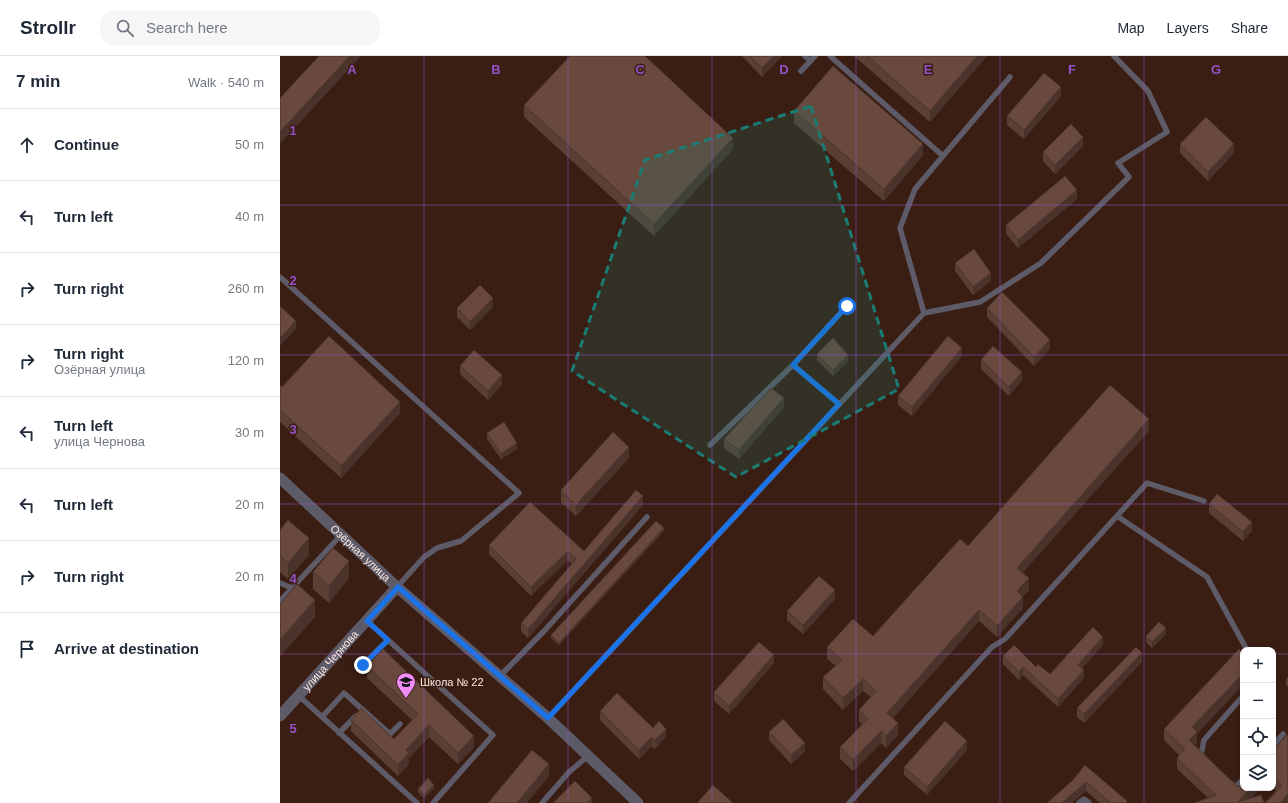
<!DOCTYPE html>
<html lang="en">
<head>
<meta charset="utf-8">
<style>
  body { margin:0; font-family:Arial,sans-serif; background:#f6f6f7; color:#1f2937 }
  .controls { position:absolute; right:12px; bottom:12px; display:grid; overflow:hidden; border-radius:8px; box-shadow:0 2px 6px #0003 }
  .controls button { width:36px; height:36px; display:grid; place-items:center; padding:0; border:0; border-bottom:1px solid #e0e1e3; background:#fff; color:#1f2937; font:20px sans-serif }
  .stop { position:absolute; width:12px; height:12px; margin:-9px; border:3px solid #1a73e8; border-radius:50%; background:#fff }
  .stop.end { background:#1a73e8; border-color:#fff; box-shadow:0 1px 4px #0008 }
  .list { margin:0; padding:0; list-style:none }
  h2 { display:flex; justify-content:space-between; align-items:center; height:52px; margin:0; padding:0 16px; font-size:17px }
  h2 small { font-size:13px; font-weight:400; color:#747a83 }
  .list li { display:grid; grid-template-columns:26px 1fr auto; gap:12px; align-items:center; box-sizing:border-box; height:72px; padding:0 16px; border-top:1px solid #e0e1e3 }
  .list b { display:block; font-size:15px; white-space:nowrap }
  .list p { margin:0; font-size:13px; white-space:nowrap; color:#747a83 }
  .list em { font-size:13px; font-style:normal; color:#747a83 }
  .icon { flex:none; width:22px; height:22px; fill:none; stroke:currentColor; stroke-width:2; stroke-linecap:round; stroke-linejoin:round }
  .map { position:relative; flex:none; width:1008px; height:747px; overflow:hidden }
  header { display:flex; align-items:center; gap:24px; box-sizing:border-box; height:56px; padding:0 20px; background:#fff; border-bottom:1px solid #e0e1e3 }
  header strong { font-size:19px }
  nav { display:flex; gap:22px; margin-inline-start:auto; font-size:14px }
  .search { width:280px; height:36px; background:#f6f6f7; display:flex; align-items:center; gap:10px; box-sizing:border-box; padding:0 14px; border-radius:16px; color:#747a83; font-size:15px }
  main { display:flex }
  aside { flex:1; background:#fff }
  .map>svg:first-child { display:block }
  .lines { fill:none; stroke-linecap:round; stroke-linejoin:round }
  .lane { stroke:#5e5b68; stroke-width:5.5 }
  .street { stroke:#5e5b68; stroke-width:11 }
  .wall { fill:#5a3f34 }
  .shaded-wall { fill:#4a332b }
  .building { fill:#69493d; stroke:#4a332b }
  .route { stroke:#1a73e8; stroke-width:5 }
  .marked { fill:#1b7c74; fill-opacity:0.2; stroke:#1b7c74; stroke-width:3; stroke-dasharray:8 5; stroke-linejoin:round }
  .grid { fill:none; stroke:#9552c6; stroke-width:1; stroke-opacity:0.55 }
  .labels { text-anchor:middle; stroke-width:3; stroke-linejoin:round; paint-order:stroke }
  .street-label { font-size:11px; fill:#ffebe3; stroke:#3a1e13 }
  .poi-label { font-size:11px; fill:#ffebe3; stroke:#3a1e13; text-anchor:start }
  .grid-label { font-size:13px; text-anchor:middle; font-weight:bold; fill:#9552c6; stroke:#3a1e13; stroke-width:3; stroke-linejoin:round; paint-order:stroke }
</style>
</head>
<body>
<header>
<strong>Strollr</strong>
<div class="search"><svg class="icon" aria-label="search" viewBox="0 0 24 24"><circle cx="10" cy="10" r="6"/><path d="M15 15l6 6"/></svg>Search here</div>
<nav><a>Map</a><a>Layers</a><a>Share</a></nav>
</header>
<main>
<aside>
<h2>7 min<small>Walk · 540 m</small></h2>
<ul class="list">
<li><svg class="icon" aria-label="ahead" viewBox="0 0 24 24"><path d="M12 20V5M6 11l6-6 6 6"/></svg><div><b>Continue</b></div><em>50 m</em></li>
<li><svg class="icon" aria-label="left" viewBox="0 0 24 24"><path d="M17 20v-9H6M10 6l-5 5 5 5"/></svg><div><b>Turn left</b></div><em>40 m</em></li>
<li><svg class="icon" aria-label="right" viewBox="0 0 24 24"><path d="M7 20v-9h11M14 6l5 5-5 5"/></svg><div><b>Turn right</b></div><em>260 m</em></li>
<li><svg class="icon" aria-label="right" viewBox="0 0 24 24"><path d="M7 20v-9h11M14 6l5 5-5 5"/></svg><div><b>Turn right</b><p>Озёрная улица</p></div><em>120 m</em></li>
<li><svg class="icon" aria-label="left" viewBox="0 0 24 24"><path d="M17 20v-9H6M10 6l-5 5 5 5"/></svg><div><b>Turn left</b><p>улица Чернова</p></div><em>30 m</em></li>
<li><svg class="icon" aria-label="left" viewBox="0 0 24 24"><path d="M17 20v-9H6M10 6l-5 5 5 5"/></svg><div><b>Turn left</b></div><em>20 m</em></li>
<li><svg class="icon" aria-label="right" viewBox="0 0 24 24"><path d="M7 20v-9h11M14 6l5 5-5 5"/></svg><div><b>Turn right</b></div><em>20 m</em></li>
<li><svg class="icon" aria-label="arrive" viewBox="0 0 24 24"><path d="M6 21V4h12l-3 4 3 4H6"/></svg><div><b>Arrive at destination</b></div></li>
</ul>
</aside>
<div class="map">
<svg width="1008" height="747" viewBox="0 0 1008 747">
  <rect width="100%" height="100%" fill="#3a1e13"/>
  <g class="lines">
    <path class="lane" d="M525 0 530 5
      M550 0 663 100
      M521 15 535 0
      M0 221 239 437 181 485 157 492 144 501 117 531
      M644 257 620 172 635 133 730 21
      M513 309 559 348
      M430 389 513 309 567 250
      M837 460 927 521 967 594
      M0 527 12 532
      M0 545 61 479
      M87 565 213 679 153 747
      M83 609 108 584
      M220 620 265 574 367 461
      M19 640 137 747
      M42 661 64 637 110 678 120 668
      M268 662 644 257 700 246 761 207 849 121 838 107 887 76 868 35 834 0
      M59 677 76 660
      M993 690 1003 678
      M924 702 921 699 924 684 963 640
      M952 728 955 732 963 723
      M262 747 289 716 308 700
      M569 747 712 591 725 583 867 427 924 445
      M799 747 804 743 809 747"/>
    <g class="street">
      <path id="s1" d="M0 422 117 531 268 662 358 747"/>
      <path id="s2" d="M0 660 117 531"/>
    </g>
  </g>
  <path class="wall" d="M462 0H501V1L482 21Z
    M574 0H707L650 66Z
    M781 40 744 83 727 69V60Z
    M244 49 453 93 374 180 244 61Z
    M514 55 643 99 604 145 514 67Z
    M900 88 954 97 928 125 900 97Z
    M803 90 775 118 763 105V96Z
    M797 143 738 192 726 178V169Z
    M675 207 711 225 693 239 675 215Z
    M213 251 190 274 177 261V252Z
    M707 252 770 293 754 310 707 261Z
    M537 298 568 305 553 320 537 304Z
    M682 300 632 360 618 349V340Z
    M701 304 742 324 729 340 701 313Z
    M180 310 222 328 208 344 180 318Z
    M0 329 2 331 120 357 61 422 0 366Z
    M504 351 459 403 444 392V383Z
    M869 375 742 517 749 534 743 540V552L717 581 699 565 613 662 618 679 606 692 601 687 573 715 560 703V691L582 668 579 665V654L591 641 583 635 563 654 543 633V621L556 610 547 603V591L593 580 688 490Z
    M207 377 237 393 221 403 207 383Z
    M349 402 296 460 281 446V434Z
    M929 448 972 475 963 485 929 457Z
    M363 449 248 582 241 575V567L292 508 288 504 251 540 209 498V489L304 495Z
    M0 474 29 499 8 523 0 516Z
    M384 475 279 589 271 582V579Z
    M33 516 69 522 49 547 33 533Z
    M555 543 523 578 507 564V555Z
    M886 578 872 592 866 586V580Z
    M823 589 802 612 804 622 778 651 743 619 739 624 723 608V600L756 611 770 618Z
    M862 606 804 667 797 661V652Z
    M494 607 449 658 434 645V636Z
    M87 610 194 691 178 708 149 681 129 702V708L118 720 71 675V664L114 683 132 664 87 622Z
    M1008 621V631L1006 629V623Z
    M320 655 373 672 386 681 375 693 372 690 359 703 320 664Z
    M884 673 917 678V687L914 690 958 731 963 732H981L972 741 984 747 928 742 897 713V702L899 699 884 684Z
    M489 676 525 695 511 708 489 684Z
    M687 694 647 739 624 719V711Z
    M993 694 1008 747 993 732Z
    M805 709 847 747H820L793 724Z
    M154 732 144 742 138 736V733Z"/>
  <path class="shaded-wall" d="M70 0H81L0 88V76Z
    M494 0H501V1L482 21V12Z
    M697 0H707L650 66V55Z
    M781 31V40L744 83V74Z
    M803 81V90L775 118V109Z
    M453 82V93L374 180V168Z
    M643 88V99L604 145V133Z
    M954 88V97L928 125V116Z
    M797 134V143L738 192V184Z
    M711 217V225L693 239V231Z
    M213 242V251L190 274V266Z
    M16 265V273L0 290V282Z
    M770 284V293L754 310V301Z
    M682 292V300L632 360V351Z
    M568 299V305L553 320V314Z
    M742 316V324L729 340V331Z
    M222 319V328L208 344V335Z
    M504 342V351L459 403V394Z
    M120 346V357L61 422V410Z
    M869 363V375L737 523V512Z
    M237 387V393L221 403V398Z
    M349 391V402L296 460V449Z
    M363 440V449L248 582V573Z
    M972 466V475L963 485V476Z
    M384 472V475L279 589V587Z
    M29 482V499L8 523V507Z
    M288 495V504L251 540V531Z
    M69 505V522L49 547V530Z
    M749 522V534L737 546V535Z
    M555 534V543L523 578V569Z
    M743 541V552L717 581V570Z
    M35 544V561L0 601V584Z
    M699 554V565L607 668V657Z
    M886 572V578L872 592V586Z
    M823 581V589L798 617V609Z
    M862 597V606L804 667V658Z
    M494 599V607L449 658V650Z
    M743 611V619L739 624V616Z
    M804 614V622L778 651V643Z
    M963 618V629L917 678V687L909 695V684L912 671Z
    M583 623V635L563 654V642Z
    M618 667V679L606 692V680Z
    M149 669V681L129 702V708L118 720V709L126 694Z
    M386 673V681L375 693V684Z
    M601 675V687L573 715V704Z
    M194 680V691L178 708V697Z
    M372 681V690L359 703V694Z
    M687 685V694L647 739V731Z
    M525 687V695L511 708V699Z
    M269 708V720L247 747H237Z
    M806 726V735L792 747H782Z
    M154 729V732L144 742V739Z
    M971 732H981L967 747 958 746Z
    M1008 738V747H1000Z
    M312 742V747H307Z"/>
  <path class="building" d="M39 0H70L0 76V42Z
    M290 0H365L453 82 374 168 244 49Z
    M470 0H494L482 12Z
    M587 0H697L650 55Z
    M553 10 643 88 604 133 514 55Z
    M764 17 781 31 744 74 727 60Z
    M926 61 954 88 928 116 900 88Z
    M791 68 803 81 775 109 763 96Z
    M785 120 797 134 738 184 726 169Z
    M694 193 711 217 693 231 675 207Z
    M200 229 213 242 190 266 177 252Z
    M722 236 770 284 754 301 707 252Z
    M0 250 16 265 0 282Z
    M49 280 120 346 61 410 0 354V329L2 331Z
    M668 280 682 292 632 351 618 340Z
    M553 282 568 299 553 314 537 298Z
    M713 290 742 316 729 331 701 304Z
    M194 294 222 319 208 335 180 310Z
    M830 329 869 363 737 512 749 522 737 535 743 541 717 570 699 554 607 657 618 667 606 680 601 675 573 704 560 691 588 663 579 654 596 635 583 623 563 642 543 621 562 604 547 591 573 563 593 580 680 483 688 490Z
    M491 332 504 342 459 394 444 383Z
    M224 366 237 387 221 398 207 377Z
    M333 376 349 391 296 449 281 434Z
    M356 434 363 440 248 573 241 567 296 503 288 495 251 531 209 489 250 446 304 495Z
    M937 438 972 466 963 476 929 448Z
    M8 464 29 482 8 507 0 499V474Z
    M376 465 384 472 279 587 271 579Z
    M53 492 69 505 49 530 33 516Z
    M539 520 555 534 523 569 507 555Z
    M17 528 35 544 0 584V548Z
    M879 566 886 572 872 586 866 580Z
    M813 571 823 581 798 609 804 614 778 643 743 611 739 616 723 600 734 589 756 611 758 608 770 618Z
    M479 586 494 599 449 650 434 636Z
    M856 591 862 597 804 658 797 652Z
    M103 593 194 680 178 697 149 669 126 694 129 697 118 709 71 664 81 652 114 683 138 658 87 610Z
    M959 593 963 597V618L912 671 917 676 909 684 958 731 963 726V732H971L958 746 981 739 984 747H914L936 739 897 702 905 693 884 673Z
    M337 637 373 672 379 665 386 673 375 684 372 681 359 694 320 655Z
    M503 663 525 687 511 699 489 676Z
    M665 665 687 685 647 731 624 711Z
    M1008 678V738L1000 747H985L1002 729 993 721V694Z
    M252 694 269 708 237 747H208Z
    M805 709 847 745 846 747H831L806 726 782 747H767L793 724Z
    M148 722 154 729 144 739 138 733Z
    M295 725 312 742 307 747H273Z
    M433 729 453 747H419L418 746Z"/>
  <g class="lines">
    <path class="route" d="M83 609 108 584 87 565 118 531 268 662 559 348 513 309 567 250"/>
  </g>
  <path class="marked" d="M531 50 619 333 456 421 292 315 365 104Z"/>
  <path class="grid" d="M144 0V747M288 0V747M432 0V747M576 0V747M720 0V747M864 0V747M0 149H1008M0 299H1008M0 448H1008M0 598H963M993 598H1008"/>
  <defs>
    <g id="school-pin" transform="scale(1)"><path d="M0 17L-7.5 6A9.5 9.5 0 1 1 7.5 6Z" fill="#ef8bf7" stroke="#3a1e13"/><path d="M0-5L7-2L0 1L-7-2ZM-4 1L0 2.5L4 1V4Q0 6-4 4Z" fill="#111"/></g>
  </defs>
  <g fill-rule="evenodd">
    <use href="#school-pin" x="126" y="626"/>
  </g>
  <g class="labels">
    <g class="street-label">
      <text dy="4" stroke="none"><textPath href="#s1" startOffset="110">Озёрная улица</textPath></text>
      <text dy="4" stroke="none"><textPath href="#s2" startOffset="75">улица Чернова</textPath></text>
    </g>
    <g class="poi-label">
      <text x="140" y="630">Школа № 22</text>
    </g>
  </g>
  <g class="grid-label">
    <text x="72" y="18">A</text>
    <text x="216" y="18">B</text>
    <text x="360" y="18">C</text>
    <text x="504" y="18">D</text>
    <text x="648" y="18">E</text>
    <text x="792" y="18">F</text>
    <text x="936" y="18">G</text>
    <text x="13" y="79">1</text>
    <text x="13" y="229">2</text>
    <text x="13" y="378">3</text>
    <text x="13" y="527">4</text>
    <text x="13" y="677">5</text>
  </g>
</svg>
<div class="controls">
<button>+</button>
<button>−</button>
<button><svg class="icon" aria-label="locate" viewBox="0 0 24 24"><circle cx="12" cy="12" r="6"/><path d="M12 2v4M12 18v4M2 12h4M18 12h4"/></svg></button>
<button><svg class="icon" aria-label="layers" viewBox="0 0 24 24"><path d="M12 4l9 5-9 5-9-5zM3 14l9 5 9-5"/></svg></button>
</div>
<div class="stop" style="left:567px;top:250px"></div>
<div class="stop end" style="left:83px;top:609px"></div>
</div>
</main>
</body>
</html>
